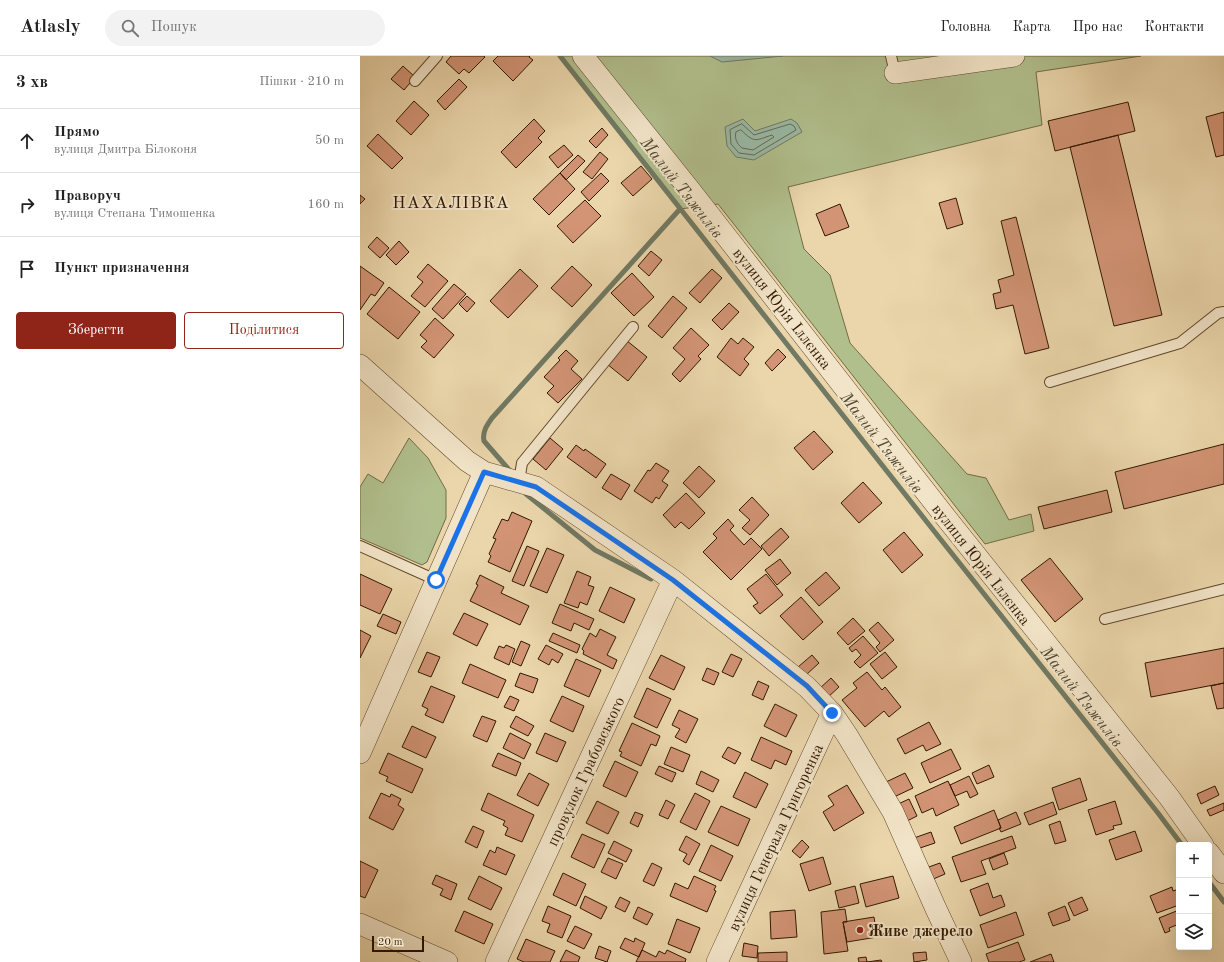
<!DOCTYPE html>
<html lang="uk">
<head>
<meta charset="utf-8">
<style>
  body { margin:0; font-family:"Old Standard TT",serif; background:#f2f2f2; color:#222 }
  .controls { position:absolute; right:12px; bottom:12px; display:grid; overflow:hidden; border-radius:4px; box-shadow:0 4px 16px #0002 }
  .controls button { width:36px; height:36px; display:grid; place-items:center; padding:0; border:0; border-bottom:1px solid #e0e0e0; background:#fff; color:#222; font:20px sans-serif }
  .scale { position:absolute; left:12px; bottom:10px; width:52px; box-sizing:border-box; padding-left:4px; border:2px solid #321900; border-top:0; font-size:11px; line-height:14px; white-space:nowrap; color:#321900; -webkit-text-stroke:3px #f2e4c8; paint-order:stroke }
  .stop { position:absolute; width:12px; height:12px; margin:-9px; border:3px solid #1a73e8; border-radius:50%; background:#fff }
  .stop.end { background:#1a73e8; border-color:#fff; box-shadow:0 1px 4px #0008 }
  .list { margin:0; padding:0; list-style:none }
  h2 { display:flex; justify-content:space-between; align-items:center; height:52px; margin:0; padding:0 16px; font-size:17px }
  h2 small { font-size:13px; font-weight:400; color:#767676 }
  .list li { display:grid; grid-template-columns:26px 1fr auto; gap:12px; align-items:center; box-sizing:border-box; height:64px; padding:0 16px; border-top:1px solid #e0e0e0 }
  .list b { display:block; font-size:15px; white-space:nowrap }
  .list p { margin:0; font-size:13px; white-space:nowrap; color:#767676 }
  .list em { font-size:13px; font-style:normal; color:#767676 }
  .actions { display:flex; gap:8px; padding:12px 16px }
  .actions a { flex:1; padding:9px 0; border:1px solid #8f2418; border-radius:4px; text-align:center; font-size:14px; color:#8f2418 }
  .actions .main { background:#8f2418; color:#fff }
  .icon { flex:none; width:22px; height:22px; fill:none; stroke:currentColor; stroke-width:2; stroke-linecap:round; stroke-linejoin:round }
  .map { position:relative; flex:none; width:864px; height:906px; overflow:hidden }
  header { display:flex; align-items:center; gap:24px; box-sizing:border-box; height:56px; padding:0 20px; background:#fff; border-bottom:1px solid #e0e0e0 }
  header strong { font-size:19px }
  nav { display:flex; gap:22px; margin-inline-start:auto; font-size:14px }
  .search { width:280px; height:36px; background:#f2f2f2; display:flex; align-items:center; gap:10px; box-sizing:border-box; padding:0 14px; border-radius:22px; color:#767676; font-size:15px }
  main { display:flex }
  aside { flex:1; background:#fff }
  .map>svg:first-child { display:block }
  .green { fill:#b1bf8d; stroke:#726c46 }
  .water { fill:#99b9a5; stroke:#707963 }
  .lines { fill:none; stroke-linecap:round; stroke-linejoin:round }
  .shore { stroke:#666952; stroke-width:1 }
  .stream { stroke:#707963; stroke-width:5 }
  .building { fill:#d29475; stroke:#321900 }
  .lane-casing { stroke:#60482b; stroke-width:12 }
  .street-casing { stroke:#60482b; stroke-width:22 }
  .lane { stroke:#f2e4c8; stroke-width:10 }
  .street { stroke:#f2e4c8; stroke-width:21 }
  .route { stroke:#1a73e8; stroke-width:5 }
  .poi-dot { fill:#8f2418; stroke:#f2e4c8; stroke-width:1.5 }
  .labels { text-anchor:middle; stroke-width:4; stroke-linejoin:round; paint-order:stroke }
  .street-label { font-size:16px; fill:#321900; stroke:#f2e4c8 }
  .poi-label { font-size:16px; font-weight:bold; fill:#321900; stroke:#f2e4c8; text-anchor:start }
  .water-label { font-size:17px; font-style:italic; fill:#514932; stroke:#f2e4c8 }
  .neighbourhood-label { font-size:17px; letter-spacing:1px; fill:#321900; stroke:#f2e4c8 }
</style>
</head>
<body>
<header>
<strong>Atlasly</strong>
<div class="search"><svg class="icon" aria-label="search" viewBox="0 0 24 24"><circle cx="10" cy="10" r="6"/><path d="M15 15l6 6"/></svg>Пошук</div>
<nav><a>Головна</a><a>Карта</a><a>Про нас</a><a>Контакти</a></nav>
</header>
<main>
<aside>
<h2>3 хв<small>Пішки · 210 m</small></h2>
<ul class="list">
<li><svg class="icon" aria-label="ahead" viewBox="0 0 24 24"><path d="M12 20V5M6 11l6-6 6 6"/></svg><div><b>Прямо</b><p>вулиця Дмитра Білоконя</p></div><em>50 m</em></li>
<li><svg class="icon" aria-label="right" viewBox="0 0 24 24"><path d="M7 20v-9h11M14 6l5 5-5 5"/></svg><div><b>Праворуч</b><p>вулиця Степана Тимошенка</p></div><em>160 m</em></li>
<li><svg class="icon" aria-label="arrive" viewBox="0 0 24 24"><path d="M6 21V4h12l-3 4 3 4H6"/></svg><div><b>Пункт призначення</b></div></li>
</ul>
<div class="actions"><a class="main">Зберегти</a><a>Поділитися</a></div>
</aside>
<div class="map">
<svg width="864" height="906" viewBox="0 0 864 906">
  <rect width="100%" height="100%" fill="#ebd6ab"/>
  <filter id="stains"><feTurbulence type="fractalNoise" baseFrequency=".005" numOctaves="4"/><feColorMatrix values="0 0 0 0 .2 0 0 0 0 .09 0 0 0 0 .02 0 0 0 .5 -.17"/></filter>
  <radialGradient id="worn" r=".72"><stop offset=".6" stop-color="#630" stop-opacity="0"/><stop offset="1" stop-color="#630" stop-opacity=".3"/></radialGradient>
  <path class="green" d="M200 0H781L676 16 682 69 428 131 444 193 470 219 490 287 607 418 626 422 649 464 671 458 674 475 625 488 358 148 320 153Z
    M49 382 68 402 86 434V462L67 506 62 509 0 482V431L8 418 23 427Z"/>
  <path class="water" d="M350 0H423L362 6Z
    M383 63 395 75 431 63 437 67 442 76 394 104 376 101 367 90 365 71Z"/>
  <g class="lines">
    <path class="shore" d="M382 68 394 79 430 68 434 70 436 74 394 99 379 97 371 88 370 74Z
      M381 74C395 87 394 85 412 79L414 81 393 94 382 92C377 88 374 82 376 76Z"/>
    <path class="stream" d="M200 0 574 475 798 757 822 789
      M151 416 124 385C122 376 127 369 132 362L320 153
      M166 438 235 494 291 523
      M849 826 864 846"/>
  </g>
  <path class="building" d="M91 0H124L125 1 109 17 104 13 99 18 86 6Z
    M138 0H170L169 1 173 4 153 25 133 5Z
    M43 10 55 21 44 34 31 23Z
    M99 23 107 31 85 54 77 45Z
    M54 45 69 59 51 79 36 65Z
    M768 46 775 75 695 95 688 65Z
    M864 56V99L856 101 846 61Z
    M174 63 185 75 178 82 182 86 156 112 141 96Z
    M242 72 248 79 236 92 229 85Z
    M18 78 43 102 32 113 7 90Z
    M758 79 802 259 754 270 710 91Z
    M204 89 213 99 198 112 189 101Z
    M240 96 248 103 232 123 223 116Z
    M218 99 225 105 206 124 200 117Z
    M281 110 292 123 273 140 261 127Z
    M200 117 215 133 189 159 173 143Z
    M241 117 249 125 229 145 221 136Z
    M0 139 5 143 0 148Z
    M596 142 603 168 587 173 579 147Z
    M225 144 241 160 213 187 197 170Z
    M480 148 489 171 465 180 456 158Z
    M656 161 689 292 665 298 653 249 636 253 633 238 641 236 638 224 654 219 641 165Z
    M17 181 29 192 20 202 8 191Z
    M39 185 49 196 36 209 26 199Z
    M291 195 302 204 289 220 278 210Z
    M68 208 88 225 65 251 51 240 63 226 57 221Z
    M0 210 24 227 15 240 11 238 0 254Z
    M212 210 232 229 212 251 191 232Z
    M160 213 178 230 148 262 130 245Z
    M352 213 362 222 340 247 329 237Z
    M272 217 294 241 274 260 251 237Z
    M94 228 106 238 83 263 72 253Z
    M29 231 60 256 38 283 7 258Z
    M107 240 115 247 107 256 99 248Z
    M313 240 327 252 302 282 288 270Z
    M369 247 379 256 362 274 352 264Z
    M75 262 94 279 74 302 61 291 67 285 60 279Z
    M331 272 349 289 338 300 341 303 320 326 312 318 325 303 313 292Z
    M371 282 378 288 383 282 394 291 384 303 389 308 380 320 357 301Z
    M266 284 287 301 268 325 247 308Z
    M418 293 426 301 412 315 405 307Z
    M206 294 218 305 211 313 222 323 198 347 187 337 194 330 184 321 200 304 198 302Z
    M454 375 473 396 453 414 434 392Z
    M190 382 203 393 186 414 173 403Z
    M864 388V428L764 453 755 416Z
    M216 389 224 395 225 393 246 408 236 422 207 401Z
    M296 407 309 415 302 425 308 429 299 443 296 441 292 447 274 435 288 414 290 415Z
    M339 410 355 425 339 442 323 427Z
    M251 418 270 429 261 444 242 432Z
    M503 426 522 447 499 467 481 447Z
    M747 434 752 456 684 473 678 451Z
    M326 437 345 457 329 473 321 466 315 472 303 459Z
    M392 441 409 459 390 479 382 472 390 464 379 454Z
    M152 456 172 465 150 516 128 506 131 500 129 498 136 483 133 482 142 463 148 465Z
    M368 463 374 470 370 474 384 489 391 482 402 493 371 524 343 496 357 482 353 478Z
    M421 472 429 481 409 500 401 490Z
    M544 476 563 499 542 517 523 494Z
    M167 490 179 495 164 530 152 525Z
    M187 492 204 499 187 537 170 530Z
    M690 502 723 543 695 566 661 524Z
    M420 503 431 517 417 529 405 514Z
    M217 515 231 521 228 529 234 531 227 549 220 546 218 552 204 547Z
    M466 516 480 532 459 550 445 534Z
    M0 518 32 533 20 558 0 549Z
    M406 518 423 539 400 558 393 550 398 547 387 533Z
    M120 519 144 531 141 537 169 550 160 569 110 545 118 529 116 528Z
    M250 531 275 543 264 567 239 555Z
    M441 541 463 566 443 584 420 560Z
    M200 548 234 563 229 574 214 567 211 575 192 567Z
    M104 557 128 568 117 590 93 578Z
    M23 558 41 566 36 578 17 570Z
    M493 562 505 575 488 589 477 577Z
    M518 566 534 584 520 596 516 591 520 587 509 574Z
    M240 573 256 581 247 599 257 604 253 613 223 598 224 595 222 593 230 577 236 581Z
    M0 574 11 580 0 602Z
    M193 577 220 589 217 597 189 585Z
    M503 580 518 597 500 612 494 606 501 599 496 593 492 596 489 592Z
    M161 585 170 589 161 610 152 606Z
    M146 589 155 593 149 609 134 602 139 590 144 592Z
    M186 589 203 598 198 607 192 603 189 609 178 603Z
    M864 592V627L791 641 785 607Z
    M67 596 80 601 71 621 58 616Z
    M525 596 537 611 522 623 510 608Z
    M371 598 382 603 373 621 362 616Z
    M301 599 325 611 314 634 289 622Z
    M452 599 459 607 446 619 438 611Z
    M216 603 241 614 229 641 204 630Z
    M110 608 146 624 138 642 102 627Z
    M347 612 359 617 354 629 342 624Z
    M507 616 522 634 525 631 541 651 529 661 524 655 505 671 482 644 497 632 493 627Z
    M160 617 178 623 173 637 155 630Z
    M471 622 479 631 467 642 459 633Z
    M398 625 409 630 403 644 392 639Z
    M864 627V652L857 653 851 630Z
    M71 630 95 640 83 667 65 659 68 653 62 650Z
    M287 632 311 643 297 672 274 661Z
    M150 640 159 644 154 655 144 651Z
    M202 640 224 650 213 676 190 665Z
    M415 648 437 659 426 681 404 670Z
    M319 654 338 663 326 687 315 681 320 673 312 669Z
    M122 660 136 665 127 686 113 680Z
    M156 660 174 670 168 680 150 671Z
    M569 666 581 688 566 695 563 689 545 698 537 683Z
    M272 667 300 680 296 690 291 688 281 710 260 700 262 696 259 695Z
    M52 670 76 681 66 702 42 691Z
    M150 677 171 688 164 703 143 692Z
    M185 677 206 686 197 706 176 697Z
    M401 681 432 695 426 709 415 704 411 713 391 704Z
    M311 691 330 699 323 716 304 708Z
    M368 691 381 697 375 708 362 701Z
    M591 693 601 713 570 727 561 707Z
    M28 697 63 713 52 737 26 725 28 721 19 717Z
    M138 697 161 707 156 720 132 710Z
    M255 705 278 716 266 741 243 730Z
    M629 709 634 721 617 728 612 717Z
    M299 710 316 717 312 726 295 718Z
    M341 715 359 724 353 736 336 728Z
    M385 716 408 728 396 752 373 741Z
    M169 717 189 728 178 750 157 739Z
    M545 717 553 732 534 741 526 726Z
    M609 720 618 738 610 742 607 735 595 740 590 729Z
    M720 722 727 744 699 754 692 732Z
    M588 725 599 749 576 760 573 752 562 757 555 740Z
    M487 729 504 757 474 775 463 756 474 749 468 740Z
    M855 730 859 739 841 748 837 738Z
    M21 737 30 741 31 738 41 743 38 749 44 753 33 774 9 762Z
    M128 737 174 759 162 786 145 779 148 772 143 769 145 765 121 754Z
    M335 737 350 745 336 774 320 766Z
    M549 743 557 760 545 766 536 749Z
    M306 744 315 749 308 763 299 759Z
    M237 745 259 756 248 778 226 767Z
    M755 745 762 768 753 770 754 773 736 779 728 754Z
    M693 746 697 758 669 769 664 757Z
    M864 747V754L850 760 847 754Z
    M361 750 390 763 378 790 348 776Z
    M634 754 641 772 601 788 594 771Z
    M275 756 283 759 278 771 270 767Z
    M656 756 661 768 641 776 639 772H641L638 764Z
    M700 765 706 785 695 788 689 769Z
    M113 770 124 775 117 792 105 786Z
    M775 775 782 795 756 804 749 784Z
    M571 776 575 787 557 793 554 782Z
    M222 778 245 788 234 812 211 801Z
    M326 780 340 788 329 809 323 805 327 798 319 794Z
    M652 780 656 792 621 805 626 818 601 826 592 801Z
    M442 784 449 791 440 802 432 795Z
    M254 785 272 794 266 806 248 797Z
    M351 789 373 800 361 825 339 815Z
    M137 791 155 799 146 819 123 809 130 794 135 797Z
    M644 797 648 808 633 814 629 803Z
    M463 801 471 828 449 835 440 808Z
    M248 802 263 808 256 823 241 816Z
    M0 805 18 814 5 842 0 840Z
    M292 807 302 812 294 830 283 825Z
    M580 807 585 818 571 824 566 812Z
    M203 817 226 828 216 850 193 839Z
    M76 819 97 828 91 844 80 839 83 833 72 828Z
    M119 820 142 832 131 854 108 843Z
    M334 820 356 830 354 834 356 835 347 856 310 840 315 827 328 833Z
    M533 820 539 842 506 851 500 828Z
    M628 827 633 842 641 839 645 850 620 860 610 834Z
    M495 830 499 847 479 852 475 835Z
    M812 831 813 835 819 833V849L797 857 790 840Z
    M225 840 247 851 241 863 220 852Z
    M260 841 270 846 265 856 255 851Z
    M722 841 728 854 714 860 708 847Z
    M188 850 211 860 202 882 187 876 190 868 182 865Z
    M705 850 710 864 693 870 688 857Z
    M278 851 293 858 287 869 273 862Z
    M485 853 487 866H483L488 895 464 898 461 856Z
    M435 854 437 881 411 883 410 856Z
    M819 854V868L809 872 810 875 805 877 799 862Z
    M104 855 133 868 124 888 95 875Z
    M656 856 664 879 628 892 620 869Z
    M514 861 517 881 487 886 483 866Z
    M317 863 340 872 330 897 308 888Z
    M215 870 232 878 224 893 207 885Z
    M265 882 274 886 275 882 285 887 279 901 260 892Z
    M166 883 195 895 190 906H164L157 903Z
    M658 886 665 904 659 906H629L626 898Z
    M384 887 398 890 397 902 382 900Z
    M239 890 251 895 247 906 235 902Z
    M206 894 220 901 218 906H200Z
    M282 894 296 901 299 895 305 898 307 894 326 903 325 906H276Z
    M427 896V906H398V897Z
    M566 896 567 904 554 906 553 897Z
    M691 898 694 906H670Z
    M506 901 507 906 521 904 522 906H499L498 902Z"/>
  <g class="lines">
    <g class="lane-casing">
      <path id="lane" d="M531 0 535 17
        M55 25 77 0
        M690 326 820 287 858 257 864 256
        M159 426 162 407 273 271
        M0 490 76 524
        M745 563 864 533"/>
    </g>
    <g class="street-casing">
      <path id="street" d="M223 0 330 134 587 463 809 741 843 789
        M535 17 654 0
        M0 309 107 405 124 416 176 431 313 524 447 631 472 657 487 679 533 756 576 853 601 906
        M0 697 124 416
        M849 797 864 817
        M0 868 87 906
        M136 906 313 524
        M357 906 472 657"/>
    </g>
    <use href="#lane" class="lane"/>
    <use href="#street" class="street"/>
  </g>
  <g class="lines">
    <path class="route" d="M76 524 124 416 176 431 313 524 447 630 472 657"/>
  </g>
  <circle class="poi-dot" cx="500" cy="874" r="4"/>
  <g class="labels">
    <g class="street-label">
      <text transform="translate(423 252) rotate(52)" y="6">вулиця Юрія Іллєнка</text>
      <text transform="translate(622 508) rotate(52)" y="6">вулиця Юрія Іллєнка</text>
      <text transform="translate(225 715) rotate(-65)" y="6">провулок Грабовського</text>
      <text transform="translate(415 781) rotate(-65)" y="6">вулиця Генерала Григоренка</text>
    </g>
    <g class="poi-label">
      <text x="508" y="880">Живе джерело</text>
    </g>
    <g class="water-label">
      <text transform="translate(322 131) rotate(52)" y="6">Малий Тяжилів</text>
      <text transform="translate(522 386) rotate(52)" y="6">Малий Тяжилів</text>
      <text transform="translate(722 640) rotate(52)" y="6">Малий Тяжилів</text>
    </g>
    <g class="neighbourhood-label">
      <text x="91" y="152">НАХАЛІВКА</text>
    </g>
  </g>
  <rect width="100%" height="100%" filter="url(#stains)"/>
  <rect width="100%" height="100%" fill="url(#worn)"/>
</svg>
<div class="controls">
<button>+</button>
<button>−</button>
<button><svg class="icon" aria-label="layers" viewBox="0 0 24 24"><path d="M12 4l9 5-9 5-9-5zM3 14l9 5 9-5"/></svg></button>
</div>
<div class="scale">20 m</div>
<div class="stop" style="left:76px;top:524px"></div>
<div class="stop end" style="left:472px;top:657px"></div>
</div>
</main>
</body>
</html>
